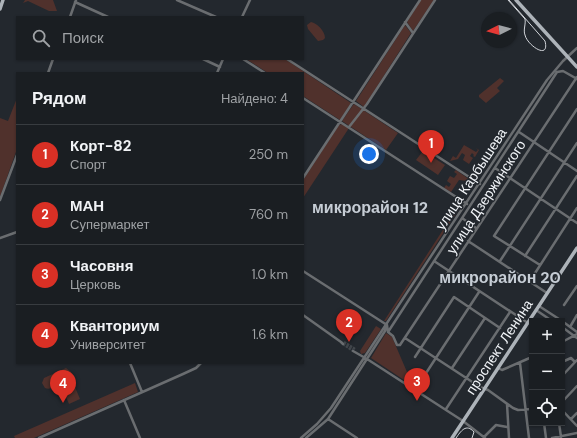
<!DOCTYPE html>
<html lang="ru">
<head>
<meta charset="utf-8">
<style>
  body { margin:0; font-family:"DM Sans",sans-serif; background:#272b2f; color:#f1f3f6 }
  .controls { position:absolute; right:12px; bottom:12px; display:grid; overflow:hidden; border-radius:0px; box-shadow:0 1px 3px #0004 }
  .controls button { width:36px; height:36px; display:grid; place-items:center; padding:0; border:0; border-bottom:1px solid #383c40; background:#1a1e22; color:#f1f3f6; font:20px sans-serif }
  .compass { position:absolute; left:481px; top:12px; width:36px; height:36px; border-radius:50%; background:#1a1e22; box-shadow:0 1px 3px #0004; rotate:264deg }
  .you { position:absolute; left:369px; top:154px; width:14px; height:14px; margin:-10px; border:3px solid #fff; border-radius:50%; background:#1a73e8; box-shadow:0 0 0 6px #1a73e833 }
  .badge { display:grid; place-items:center; width:26px; height:26px; border-radius:50%; background:#d93025; color:#fff; font-size:13px; font-weight:700 }
  .pin { position:absolute; translate:-50% -33px; filter:drop-shadow(0 1px 2px #0008) }
  .pin::after { content:''; position:absolute; top:21px; width:14px; height:12px; background:inherit; clip-path:polygon(0 0,100% 0,50% 100%) }
  .list { margin:0; padding:0; list-style:none }
  h2 { display:flex; justify-content:space-between; align-items:center; height:52px; margin:0; padding:0 16px; font-size:17px }
  h2 small { font-size:13px; font-weight:400; color:#9fa2a5 }
  .list li { display:grid; grid-template-columns:26px 1fr auto; gap:12px; align-items:center; box-sizing:border-box; height:60px; padding:0 16px; border-top:1px solid #383c40 }
  .list b { display:block; font-size:15px; white-space:nowrap }
  .list p { margin:0; font-size:13px; white-space:nowrap; color:#9fa2a5 }
  .list em { font-size:13px; font-style:normal; color:#9fa2a5 }
  .icon { flex:none; width:22px; height:22px; fill:none; stroke:currentColor; stroke-width:2; stroke-linecap:round; stroke-linejoin:round }
  .map { position:relative; flex:none; width:577px; height:438px; overflow:hidden }
  .search { position:absolute; background:#1a1e22; box-shadow:0 1px 3px #0004; left:16px; top:16px; width:288px; height:44px; display:flex; align-items:center; gap:10px; box-sizing:border-box; padding:0 14px; border-radius:0px; color:#9fa2a5; font-size:15px }
  .panel { position:absolute; background:#1a1e22; box-shadow:0 1px 3px #0004; left:16px; top:72px; width:288px; height:292px; border-radius:0px }
  .map>svg:first-child { display:block }
  .green { fill:#50312c }
  .lines { fill:none; stroke-linecap:round; stroke-linejoin:round }
  .minor-tunnel { stroke:#42474c; stroke-width:2.5; stroke-dasharray:2.5 1; stroke-linecap:butt }
  .minor { stroke:#6a6d70; stroke-width:2.5 }
  .major { stroke:#adb3b9; stroke-width:3.5 }
  .tram { stroke:#d2d5da; stroke-width:1 }
  .labels { text-anchor:middle; stroke-width:3; stroke-linejoin:round; paint-order:stroke }
  .street-label { font-size:14px; fill:#f1f4f8; stroke:#23282e }
  .quarter-label { font-size:16px; font-weight:bold; fill:#c6cdd5; stroke:#23282e }
</style>
</head>
<body>
<div class="map">
<svg width="577" height="438" viewBox="0 0 577 438">
  <rect width="100%" height="100%" fill="#23282e"/>
  <path class="green" d="M25 0H53L57 11H49L28 1 23 3Z
    M421 0H434L413 31 407 22Z
    M311 22C317 23 325 31 325 38L323 40 318 41 308 29 307 25Z
    M405 25 411 33 364 107 356 101Z
    M246 59H285L351 103 340 120 303 96V73H268Z
    M500 78 504 81 497 88 500 91 486 103 479 97V95Z
    M17 98V149L0 197V118L8 121Z
    M354 104 398 133 386 150 342 121 353 105Z
    M342 124 349 128 303 198V180L339 125Z
    M464 145 476 152 478 150 476 148 479 150 475 157 473 156 474 155 472 153 470 156 473 158 469 164 463 160 465 155 462 153 458 159 450 161 453 156 456 158Z
    M423 151 445 165 438 175 416 160Z
    M456 170 470 180 467 181 459 180 451 192 444 188 446 185 449 187 451 184 447 181 450 176 454 178 457 174 454 172Z
    M459 205H461V206L386 321H384Z
    M376 326 381 329 365 353 361 354 360 351Z
    M386 333 392 337 413 386 371 358Z
    M66 368 71 372V378C64 383 52 391 45 388L42 383 44 378Z
    M72 380 80 399 69 404 61 385Z
    M135 383 138 392 34 438H15L14 436Z"/>
  <g class="lines">
    <path class="minor-tunnel" d="M344 342 355 349
      M343 344 353 351"/>
    <path class="minor" d="M177 0 216 17
      M75 2 108 17
      M70 17 76 0
      M242 17 250 0
      M405 22 413 33
      M203 59 220 67
      M243 59 265 73
      M287 59 480 184
      M48 73 53 59
      M217 73 223 59
      M303 98 467 204
      M349 127 367 104 435 0
      M519 132 577 171
      M495 168 577 223
      M303 178 420 0
      M0 200 17 155
      M462 218 476 228
      M0 238 17 232
      M468 241 547 293
      M525 256 577 176
      M434 261 528 323
      M500 261 577 143
      M540 265 494 236 577 109
      M303 271 387 325
      M530 281 577 208
      M564 305 577 286
      M539 306 562 321
      M536 310 552 321
      M303 315 341 342 343 344
      M562 321 577 332
      M387 325 388 332 393 336 397 345H400L577 77
      M562 327 577 338
      M570 327 577 315
      M388 332 557 72 563 71 577 79
      M405 338 480 387 488 390 513 408 518 410 532 409
      M562 342 577 334
      M353 351 367 359 463 421 485 438
      M415 357 454 297 500 328
      M562 362 571 358 575 362
      M130 363 142 392
      M520 363 529 438
      M452 368 485 318
      M498 368 502 370 532 357
      M562 376 577 360
      M415 390 479 292
      M124 400 140 438
      M562 402 577 386
      M507 404 509 438
      M446 409 510 312
      M562 410 577 426
      M328 419 357 438
      M571 419 577 413
      M544 423 546 438
      M559 423 561 437
      M484 437 496 425 507 427
      M39 438 183 374 196 368 201 363
      M301 438 317 424 331 408 547 80 563 61 577 48
      M306 438 328 419 385 331 386 327
      M552 438 577 433"/>
    <path class="major" d="M516 0 577 67
      M0 9 3 0
      M452 438 577 248"/>
    <path class="tram" d="M508 0 525 19C526 24 523 30 525 35 527 45 550 61 545 41L509 0
      M456 438C461 431 466 423 474 432L472 438"/>
  </g>
  <g class="labels">
    <g class="street-label">
      <text transform="translate(471 179) rotate(-57)" y="5">улица Карбышева</text>
      <text transform="translate(486 197) rotate(-57)" y="5">улица Дзержинского</text>
      <text transform="translate(499 347) rotate(-57)" y="5">проспект Ленина</text>
    </g>
    <g class="quarter-label">
      <text x="370" y="213">микрорайон 12</text>
      <text x="500" y="283">микрорайон 20</text>
    </g>
  </g>
</svg>
<div class="controls">
<button>+</button>
<button>−</button>
<button><svg class="icon" aria-label="locate" viewBox="0 0 24 24"><circle cx="12" cy="12" r="6"/><path d="M12 2v4M12 18v4M2 12h4M18 12h4"/></svg></button>
</div>
<svg class="compass" viewBox="-18 -18 36 36"><path d="M0-13l5 13h-10z" fill="#e53935"/><path d="M0 13l5-13h-10z" fill="#9fa2a5"/></svg>
<div class="you"></div>
<div class="pin badge" style="left:431px;top:163px">1</div>
<div class="pin badge" style="left:349px;top:342px">2</div>
<div class="pin badge" style="left:417px;top:401px">3</div>
<div class="pin badge" style="left:63px;top:403px">4</div>
<div class="search"><svg class="icon" aria-label="search" viewBox="0 0 24 24"><circle cx="10" cy="10" r="6"/><path d="M15 15l6 6"/></svg>Поиск</div>
<section class="panel">
<h2>Рядом<small>Найдено: 4</small></h2>
<ul class="list">
<li><span class="badge">1</span><div><b>Корт-82</b><p>Спорт</p></div><em>250 m</em></li>
<li><span class="badge">2</span><div><b>МАН</b><p>Супермаркет</p></div><em>760 m</em></li>
<li><span class="badge">3</span><div><b>Часовня</b><p>Церковь</p></div><em>1.0 km</em></li>
<li><span class="badge">4</span><div><b>Кванториум</b><p>Университет</p></div><em>1.6 km</em></li>
</ul>
</section>
</div>
</body>
</html>
